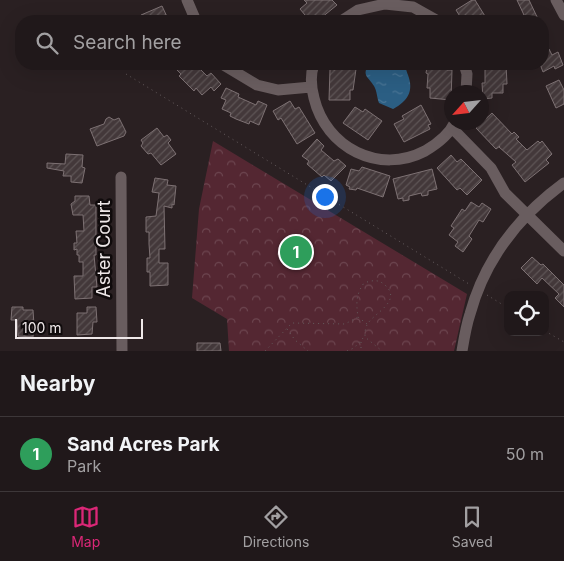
<!DOCTYPE html>
<html lang="en">
<head>
<meta charset="utf-8">
<style>
  body { margin:0; font-family:Inter,sans-serif; background:#2d2527; color:#f1f3f6 }
  .controls { position:absolute; right:15px; bottom:15px; display:grid; overflow:hidden; border-radius:10px; box-shadow:0 5px 20px #0002 }
  .controls button { width:45px; height:45px; display:grid; place-items:center; padding:0; border:0; border-bottom:1px solid #3d3739; background:#20181a; color:#f1f3f6; font:25px sans-serif }
  .compass { position:absolute; left:444px; top:85px; width:45px; height:45px; border-radius:50%; background:#20181a; box-shadow:0 5px 20px #0002; rotate:243deg }
  .scale { position:absolute; left:15px; bottom:12px; width:128px; box-sizing:border-box; padding-left:5px; border:2px solid #efe8e9; border-top:0; font-size:14px; line-height:18px; white-space:nowrap; color:#efe8e9; -webkit-text-stroke:4px #100b0c; paint-order:stroke }
  .you { position:absolute; left:324px; top:196px; width:18px; height:18px; margin:-12px; border:4px solid #fff; border-radius:50%; background:#1a73e8; box-shadow:0 0 0 8px #1a73e833 }
  .badge { display:grid; place-items:center; width:32px; height:32px; border-radius:50%; background:#db2777; color:#fff; font-size:16px; font-weight:700 }
  .pin { position:absolute; translate:-50% -50%; border:2px solid #fff; box-shadow:0 1px 5px #0006 }
  .list { margin:0; padding:0; list-style:none }
  h2 { display:flex; justify-content:space-between; align-items:center; height:65px; margin:0; padding:0 20px; font-size:21px }
  h2 small { font-size:16px; font-weight:400; color:#a2a0a2 }
  .list li { display:grid; grid-template-columns:32px 1fr auto; gap:15px; align-items:center; box-sizing:border-box; height:75px; padding:0 20px; border-top:1px solid #3d3739 }
  .list b { display:block; font-size:19px; white-space:nowrap }
  .list p { margin:0; font-size:16px; white-space:nowrap; color:#a2a0a2 }
  .list em { font-size:16px; font-style:normal; color:#a2a0a2 }
  .icon { flex:none; width:28px; height:28px; fill:none; stroke:currentColor; stroke-width:2; stroke-linecap:round; stroke-linejoin:round }
  .map { position:relative; flex:none; width:564px; height:351px; overflow:hidden }
  .search { position:absolute; background:#20181a; box-shadow:0 5px 20px #0002; left:15px; right:15px; top:15px; height:55px; display:flex; align-items:center; gap:12px; box-sizing:border-box; padding:0 18px; border-radius:20px; color:#a2a0a2; font-size:19px }
  .sheet { height:140px; background:#20181a }
  nav { display:flex; justify-content:space-around; align-items:center; box-sizing:border-box; height:70px; border-top:1px solid #3d3739; background:#20181a; font-size:14px; color:#a2a0a2 }
  nav a { display:grid; justify-items:center; gap:2px }
  nav .on { color:#db2777 }
  .map>svg:first-child { display:block }
  .park { fill:url(#park-crowns) }
  .water { fill:url(#water-ripples) }
  .building { fill:url(#building-hatch); stroke:#7d7173 }
  .lines { fill:none; stroke-linecap:round; stroke-linejoin:round }
  .path { stroke:#655c5e; stroke-width:1; stroke-dasharray:1 4; stroke-linecap:butt }
  .minor { stroke:#695d5f; stroke-width:11 }
  .labels { text-anchor:middle; stroke-width:5; stroke-linejoin:round; paint-order:stroke }
  .street-label { font-size:18px; fill:#efe8e9; stroke:#100b0c }
</style>
</head>
<body>
<div class="map">
<svg width="564" height="351" viewBox="0 0 564 351">
  <defs>
    <pattern id="park-crowns" width="20" height="18" patternUnits="userSpaceOnUse" patternTransform="scale(1.25)"><rect width="20" height="18" fill="#542732"/><path d="M2 6a3 3 0 1 1 6 0M12 15a3 3 0 1 1 6 0" fill="none" stroke="#6d4650"/></pattern>
    <pattern id="water-ripples" width="26" height="14" patternUnits="userSpaceOnUse" patternTransform="scale(1.25)"><rect width="26" height="14" fill="#2b5e83"/><path d="M2 4q2-2 4 0t4 0M15 11q2-2 4 0t4 0" fill="none" stroke="#4a7595"/></pattern>
    <pattern id="building-hatch" width="6" height="6" patternUnits="userSpaceOnUse" patternTransform="scale(1.25)"><rect width="6" height="6" fill="#43383a"/><path d="M-1 1l2-2M0 6l6-6M5 7l2-2" fill="none" stroke="#5e5556"/></pattern>
  </defs>
  <rect width="100%" height="100%" fill="#2a2022"/>
  <path class="park" d="M213 141 467 294 454 351H229L227 319 192 298 199 209Z"/>
  <path class="water" d="M369 64H402C406 67 406 70 408 75 414 91 408 101 393 109L379 103C377 98 377 91 374 86 369 77 361 76 369 64Z"/>
  <path class="building" d="M304 0H332L337 5 321 18 324 21H310L300 9 307 3Z
    M472 0H475L488 21H469L466 15 461 18 456 10Z
    M517 0H529L538 19H536L537 21H511L524 15Z
    M162 6 169 21H144L141 15Z
    M549 49 552 55 558 52 563 65 555 69 554 66 543 72 540 64H543V52Z
    M178 64H195L207 76 211 73 221 84 214 91 211 87 202 95 196 88 194 91 179 76 181 74 174 67Z
    M336 64H353V69H356L353 90H350V100H329L330 69 335 70Z
    M430 64H447V70H452L451 100 430 98V88H427L428 74 426 73 427 67H430Z
    M485 64H506L507 84H503V93H492V98L483 99 482 83H485Z
    M559 80 564 90V104L556 108 546 86Z
    M226 88 239 94 238 97 256 105 258 101 267 105 259 125 250 121 249 124 236 119 230 116 231 113 222 109 226 100 221 98Z
    M290 101 295 109 299 107 315 133 297 144 281 118 278 120 273 111Z
    M421 105 431 124 428 125 430 129 404 142 394 124 404 119 402 116Z
    M355 107 363 112 365 109 382 121 368 140 343 123Z
    M492 113 512 134 514 132 519 137 516 139 527 150 538 141 540 143 542 141 552 154 546 160 549 163 525 182 512 165 516 162 499 147 500 146 496 149 476 128Z
    M109 117 114 120 119 118 126 132 124 136 97 146 90 129 104 124 106 119Z
    M157 128 164 137 167 135 171 140 168 143 176 154 161 165 151 153 148 154 141 146 143 143 141 140Z
    M317 139 324 146 321 150 334 161 338 159 346 166 331 181 324 175 322 177 307 164 309 161 302 156Z
    M66 154 83 155 82 167 85 168 82 183 71 182V176H63L64 171 47 168V163L65 164Z
    M451 155 457 162 461 159 482 180 467 195 460 188 457 190 437 168Z
    M362 167 390 176 383 197 357 188 356 190 349 189 350 187 346 185 351 169 359 171Z
    M432 169 437 189 428 191V195L422 196 421 193 409 196V200L403 201V198L398 199 393 179Z
    M155 178 168 180 167 185 176 186 174 205 172 204V208L164 206 165 249H159V263H168V285L150 286V272H147V258H150L149 244V232H146V217L156 216 158 201 159 193 152 192Z
    M75 196H89L90 205H96V255H94L97 287H92V298L75 299 74 276H83V262H79V255H77V249L74 250V243H77L76 231H84L83 215H73L71 204 75 201Z
    M471 202 479 207 482 203 491 209 483 222 479 220 469 236 472 239 463 252 455 246 458 242 449 235 454 228 451 226 462 209 465 211Z
    M532 257 541 265 543 264 564 285V307L555 298 559 294 542 278 537 284 521 268Z
    M12 307H23V310H33L34 325 33 337 18 336 17 320H11Z
    M87 307H96L97 322H93L92 334 77 335V313H87Z
    M197 343H220L221 351H197Z"/>
  <g class="lines">
    <path class="path" d="M126 74 469 284
      M487 295 508 308
      M367 324 358 317C356 303 356 294 364 283 373 280 379 279 386 286 402 302 372 314 367 325 365 328 365 333 365 337L382 351
      M287 329 295 340 308 351
      M545 331 564 342
      M361 342V351
      M265 351 292 323 345 324 358 317
      M347 351 354 348 364 337"/>
    <path class="minor" d="M187 0 196 21
      M556 0 564 15
      M341 21 358 10 385 4 413 7 438 21
      M222 64 257 85 278 90 311 87
      M314 64C310 75 311 87 314 98 326 148 379 175 425 151 437 144 449 135 455 122
      M464 64 467 74 466 92
      M453 129 491 168 505 193 564 251
      M121 177 122 351
      M462 351C464 339 466 326 470 314 485 259 519 216 564 183"/>
  </g>
  <g class="labels">
    <g class="street-label">
      <text transform="translate(104 249) rotate(-90)" y="6">Aster Court</text>
    </g>
  </g>
</svg>
<div class="controls">
<button><svg class="icon" aria-label="locate" viewBox="0 0 24 24"><circle cx="12" cy="12" r="6"/><path d="M12 2v4M12 18v4M2 12h4M18 12h4"/></svg></button>
</div>
<svg class="compass" viewBox="-18 -18 36 36"><path d="M0-13l5 13h-10z" fill="#e53935"/><path d="M0 13l5-13h-10z" fill="#a2a0a2"/></svg>
<div class="scale">100 m</div>
<div class="you"></div>
<div class="pin badge" style="left:296px;top:252px;background:#2e9e5b">1</div>
<div class="search"><svg class="icon" aria-label="search" viewBox="0 0 24 24"><circle cx="10" cy="10" r="6"/><path d="M15 15l6 6"/></svg>Search here</div>
</div>
<section class="sheet">
<h2>Nearby<small></small></h2>
<ul class="list">
<li><span class="badge" style="background:#2e9e5b">1</span><div><b>Sand Acres Park</b><p>Park</p></div><em>50 m</em></li>
</ul>
</section>
<nav>
<a class="on"><svg class="icon" aria-label="map" viewBox="0 0 24 24"><path d="M3 6l6-2 6 2 6-2v14l-6 2-6-2-6 2zM9 4v14M15 6v14"/></svg>Map</a>
<a><svg class="icon" aria-label="directions" viewBox="0 0 24 24"><path d="M12 3l9 9-9 9-9-9zM9 14v-3h6M13 9l2 2-2 2"/></svg>Directions</a>
<a><svg class="icon" aria-label="saved" viewBox="0 0 24 24"><path d="M7 4h10v16l-5-4-5 4z"/></svg>Saved</a>
</nav>
</body>
</html>
